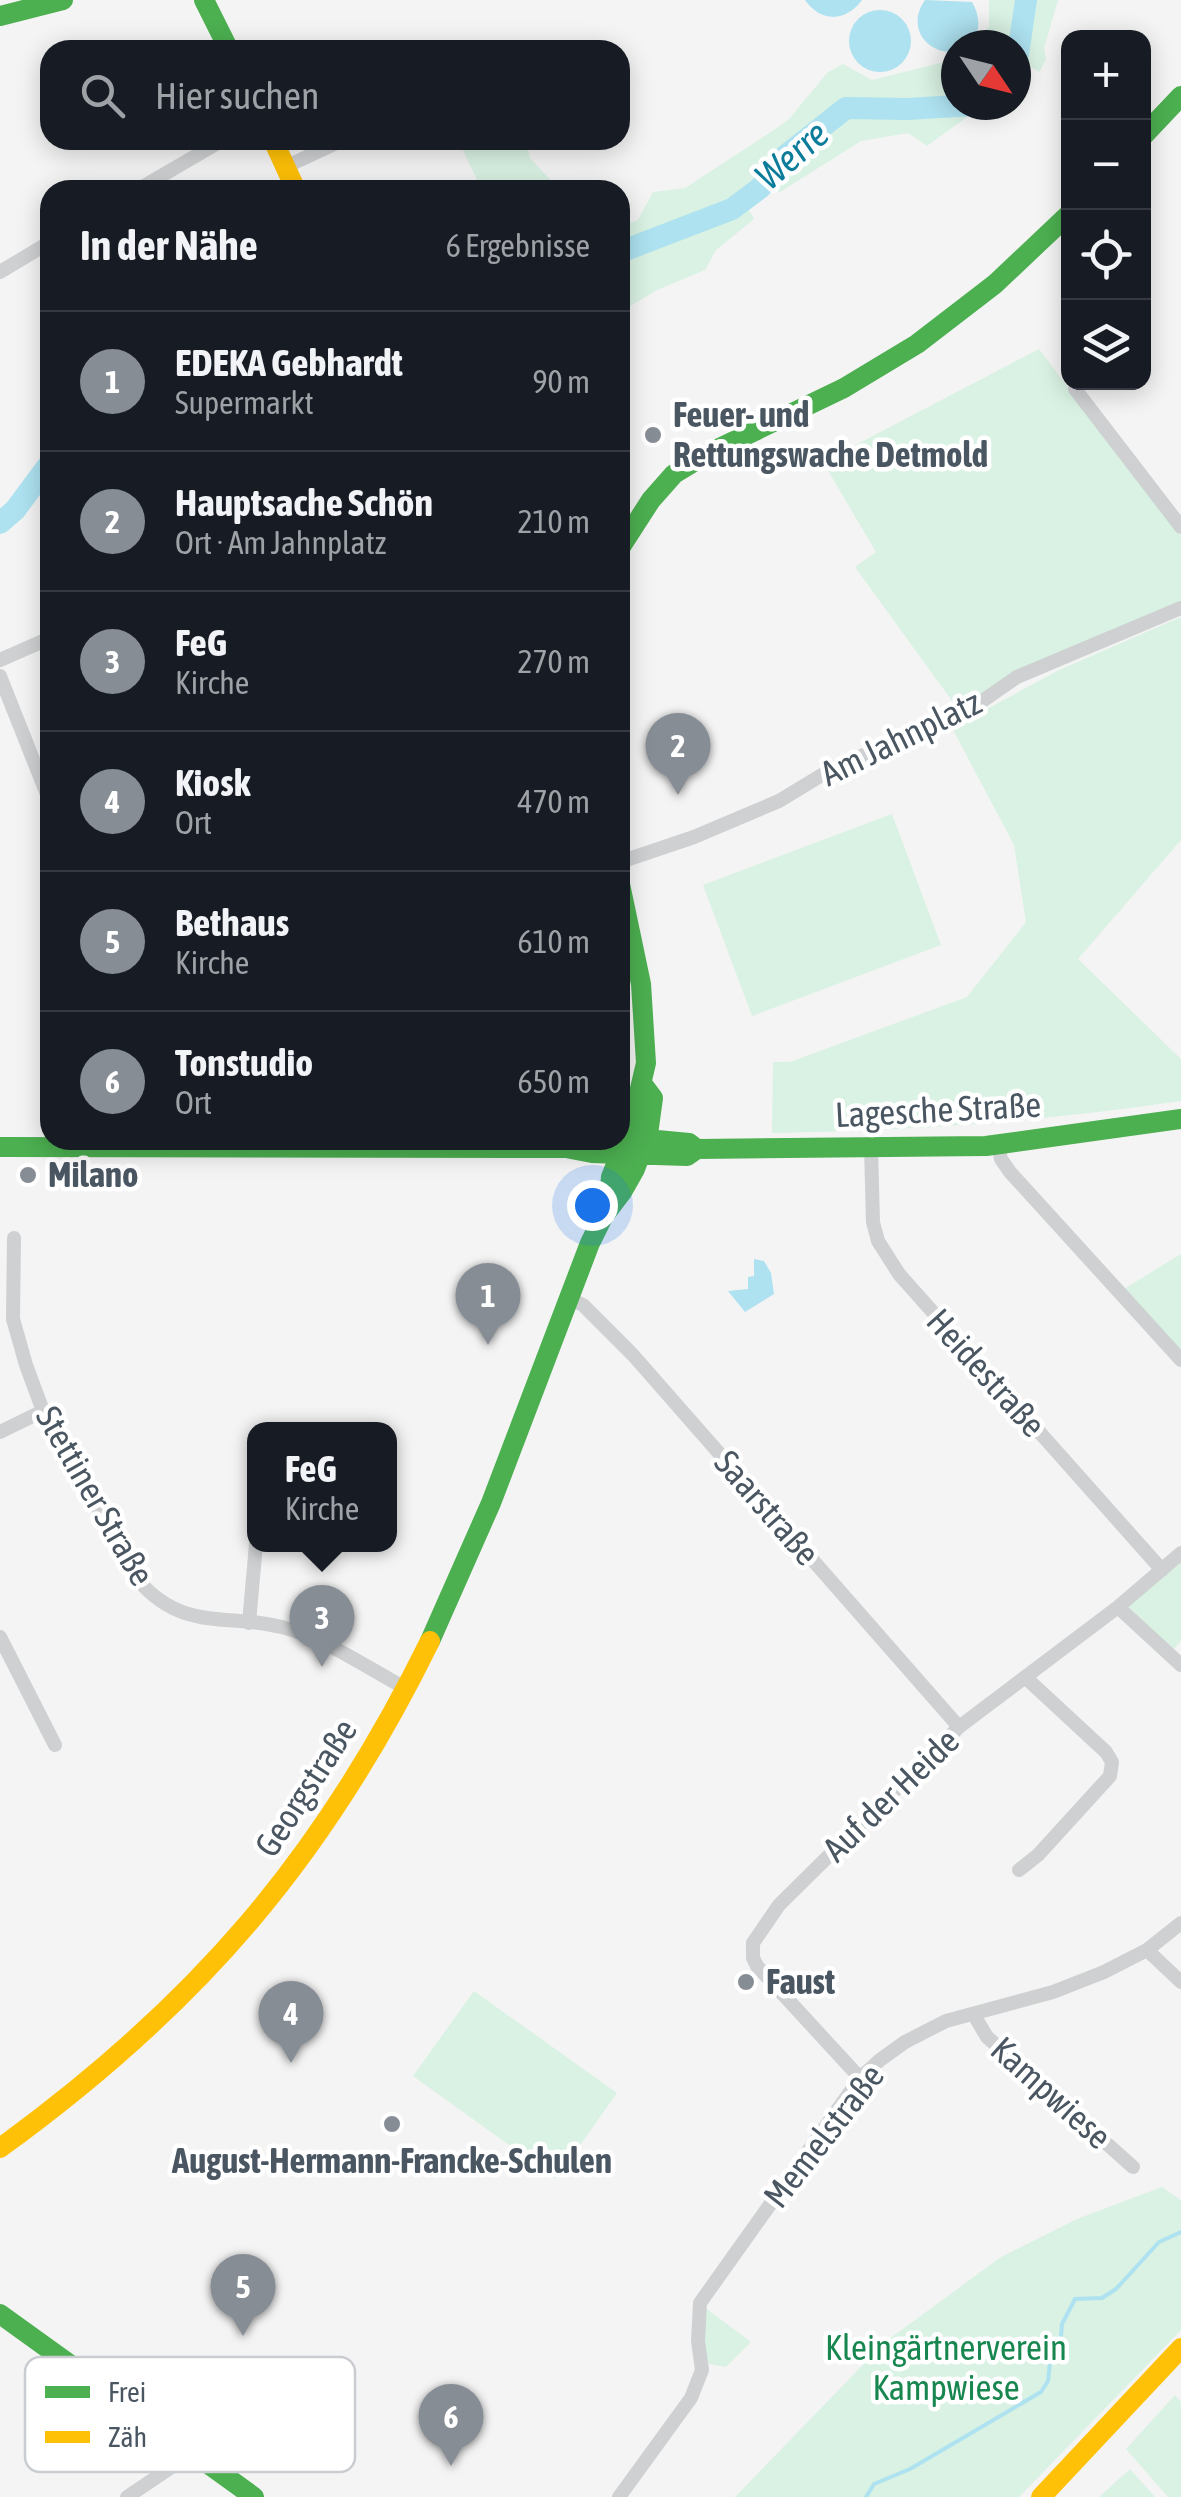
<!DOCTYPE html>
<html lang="de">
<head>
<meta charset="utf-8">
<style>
  body { margin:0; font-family:"Asap Condensed",sans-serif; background:#20242c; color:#f1f3f6 }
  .controls { position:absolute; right:30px; top:30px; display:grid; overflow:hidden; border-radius:20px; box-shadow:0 5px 25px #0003 }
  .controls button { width:90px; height:90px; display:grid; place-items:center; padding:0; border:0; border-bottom:2px solid #363941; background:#171b24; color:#f1f3f6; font:50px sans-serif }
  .compass { position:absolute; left:941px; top:30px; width:90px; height:90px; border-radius:50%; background:#171b24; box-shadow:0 5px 25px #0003; rotate:125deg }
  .you { position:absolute; left:592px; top:1205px; width:35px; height:35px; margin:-25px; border:8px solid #fff; border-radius:50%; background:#1a73e8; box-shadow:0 0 0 15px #1a73e833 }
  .badge { display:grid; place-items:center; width:65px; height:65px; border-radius:50%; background:#868d94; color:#fff; font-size:32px; font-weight:700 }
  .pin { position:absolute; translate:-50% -82px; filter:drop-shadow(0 2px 5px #0008) }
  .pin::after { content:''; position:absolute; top:52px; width:35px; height:30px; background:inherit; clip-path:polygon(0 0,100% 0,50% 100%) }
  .popup { position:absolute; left:247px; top:1422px; width:150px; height:130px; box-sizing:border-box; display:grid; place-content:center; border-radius:20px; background:#171b24; filter:drop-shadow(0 2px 8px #0005); font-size:32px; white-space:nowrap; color:#9ea1a6 }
  .popup b { font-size:38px; color:#f1f3f6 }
  .popup::after { content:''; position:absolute; left:50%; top:100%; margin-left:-20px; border:20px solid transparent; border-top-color:#171b24 }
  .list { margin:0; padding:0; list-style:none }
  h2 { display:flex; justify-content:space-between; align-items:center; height:130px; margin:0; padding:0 40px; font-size:42px }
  h2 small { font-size:32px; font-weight:400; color:#9ea1a6 }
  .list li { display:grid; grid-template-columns:65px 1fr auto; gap:30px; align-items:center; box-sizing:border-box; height:140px; padding:0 40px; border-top:2px solid #363941 }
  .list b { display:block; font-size:38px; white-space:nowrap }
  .list p { margin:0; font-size:32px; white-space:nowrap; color:#9ea1a6 }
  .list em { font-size:32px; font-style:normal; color:#9ea1a6 }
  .icon { flex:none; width:55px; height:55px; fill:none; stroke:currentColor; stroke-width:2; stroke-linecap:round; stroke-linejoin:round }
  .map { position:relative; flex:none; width:1181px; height:2497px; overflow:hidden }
  .search { position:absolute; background:#171b24; box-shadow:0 5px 25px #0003; left:40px; top:40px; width:590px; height:110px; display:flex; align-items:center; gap:25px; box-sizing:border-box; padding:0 35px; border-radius:30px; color:#9ea1a6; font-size:38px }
  .panel { position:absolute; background:#171b24; box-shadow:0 5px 25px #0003; left:40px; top:180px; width:590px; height:970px; border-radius:30px }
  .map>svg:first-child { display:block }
  .green { fill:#d9f2e3 }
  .water { fill:#aee2f0 }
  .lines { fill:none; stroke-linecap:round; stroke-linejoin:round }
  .stream { stroke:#aee2f0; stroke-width:4 }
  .river { stroke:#aee2f0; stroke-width:22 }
  .street { stroke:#ced0d2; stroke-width:14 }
  .fast { stroke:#4caf50; stroke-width:20 }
  .slow { stroke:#ffc107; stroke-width:20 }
  .poi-dot { fill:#868d94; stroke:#fff; stroke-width:4 }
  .labels { text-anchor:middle; stroke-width:9; stroke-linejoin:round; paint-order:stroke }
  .poi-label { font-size:35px; font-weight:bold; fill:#4a5661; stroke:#fff; text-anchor:start }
  .street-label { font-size:35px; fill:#4a5661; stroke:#fff }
  .park-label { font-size:35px; fill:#17864f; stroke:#fff }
  .water-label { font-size:38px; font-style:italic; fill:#0c7c9b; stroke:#fff }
  .key { fill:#fff; stroke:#c9ccd0; stroke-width:2.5 }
  .key-label { font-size:28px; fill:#4a5661 }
</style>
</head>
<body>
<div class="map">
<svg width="1181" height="2497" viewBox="0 0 1181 2497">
  <rect width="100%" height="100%" fill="#f4f4f4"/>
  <path class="green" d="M989 0H1058L1044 48 1046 60 1039 72 1026 64 1016 69V45H976L989 26Z
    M956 59V105H973L967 117 927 146 908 133 861 141 780 192 773 189 747 206 754 219 716 250 705 270 657 290 620 312V227L638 220 653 192 685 188 774 130 789 119 828 72 843 64 872 80Z
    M458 140H525L530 158 560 190H482Z
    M1039 349 1181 536V602L958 709 855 567 876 552 823 462Z
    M1181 617V840L1078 959 1181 1059V1101C1042 1121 913 1131 772 1133L773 1062H790L967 997 1026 922 1014 845 952 728 1059 670Z
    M892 814 941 945 752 1016 703 885Z
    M1181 1254V1353L1124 1289Z
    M1181 1561V1641L1173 1650 1128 1606Z
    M474 1991 617 2093 556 2179 413 2076Z
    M1162 2187 1181 2200V2330L1019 2497H735L885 2342 1001 2257 1077 2219Z
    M707 2309 751 2342 726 2367 709 2364C701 2346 701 2329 707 2309Z
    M1175 2395 1181 2402V2497H1168L1126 2449Z
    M1130 2469 1155 2497H1099Z"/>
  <path class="water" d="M805 0H862C846 22 821 23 805 0Z
    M925 0 972 2C983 20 981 45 956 45L954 52C924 53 907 25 925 0Z
    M849 41a31 31 0 1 1 62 0a31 31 0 1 1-62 0Z
    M754 1259 764 1261 771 1273 774 1294 745 1312 728 1291 748 1289V1277L754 1276Z"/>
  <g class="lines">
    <path class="stream" d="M866 2497 874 2484 910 2469 1041 2392 1048 2381 1050 2362 1060 2348 1062 2324 1075 2299 1102 2298 1116 2289 1159 2242 1181 2232"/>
    <path class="river" d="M1016 68 1026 0
      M620 252 732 209 760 188 784 157 846 108 907 109 975 105
      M0 523 15 510 50 463"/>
    <path class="street" d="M285 167 343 140
      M137 190 223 140
      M0 272 50 242
      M1075 389 1181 527
      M0 660 50 638
      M0 676 50 802
      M620 862 694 837 779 801 835 767 965 713 1017 677 1181 608
      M998 1144 1001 1159 1010 1172 1181 1360
      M871 1148 873 1222 878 1241 899 1274 1162 1570
      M14 1238 13 1319 26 1365 43 1411 138 1580C186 1636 234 1610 295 1631 333 1644 370 1669 405 1688
      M568 1298 583 1305 633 1355 959 1727
      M0 1432 43 1411
      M1118 1607 1181 1665
      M249 1623 256 1544
      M0 1637 55 1745
      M1019 1870 1038 1855 1110 1776 1112 1762 1106 1752 1025 1677
      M1147 1950 1181 1982
      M974 2015 987 2037 1133 2167
      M860 2078 757 1966 753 1958V1943L779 1905 959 1727 1118 1607 1181 1553
      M127 2497 179 2462 188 2450
      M619 2497 691 2398 702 2370 698 2341 700 2303 860 2078 880 2060 905 2042 946 2021 1053 1992 1104 1972 1147 1950 1181 1923"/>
    <path class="fast" d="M204 0 229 50
      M0 16 63 0
      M1144 135 1181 96
      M620 548 651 500 674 474 707 454 844 388 917 344 995 284 1068 215
      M636 1138 689 1143 697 1149
      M0 1147 566 1148 592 1153 687 1156 697 1149 986 1146 1181 1119
      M608 1208 611 1177 631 1127 646 1063 641 984 620 884
      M430 1641 491 1503 590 1243 603 1217 622 1192 635 1169 648 1134 653 1098 644 1086
      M0 2314 254 2497"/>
    <path class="slow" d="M273 140 296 190
      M0 2148C196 2006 323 1859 430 1641
      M1041 2497 1181 2348"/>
  </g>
  <g class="poi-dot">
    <circle cx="653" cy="435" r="10"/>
    <circle cx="28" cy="1175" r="10"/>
    <circle cx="746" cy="1982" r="10"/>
    <circle cx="392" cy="2124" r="10"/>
  </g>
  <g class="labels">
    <g class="poi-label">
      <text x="673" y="427">Feuer- und<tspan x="673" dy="40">Rettungswache Detmold</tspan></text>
      <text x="48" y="1187">Milano</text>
      <text x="766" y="1994">Faust</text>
      <text x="392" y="2173" text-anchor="middle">August-Hermann-Francke-Schulen</text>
    </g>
    <g class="street-label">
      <text transform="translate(901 738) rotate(-26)" y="12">Am Jahnplatz</text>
      <text transform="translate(938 1110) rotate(-3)" y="12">Lagesche Straße</text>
      <text transform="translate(986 1373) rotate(48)" y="12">Heidestraße</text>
      <text transform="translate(95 1496) rotate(60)" y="12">Stettiner Straße</text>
      <text transform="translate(767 1508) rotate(49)" y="12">Saarstraße</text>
      <text transform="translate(306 1788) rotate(-57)" y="12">Georgstraße</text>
      <text transform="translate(891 1795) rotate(-44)" y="12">Auf der Heide</text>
      <text transform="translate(1051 2093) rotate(42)" y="12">Kampwiese</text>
      <text transform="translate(824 2136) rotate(-52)" y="12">Memelstraße</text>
    </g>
    <g class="park-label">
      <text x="946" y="2360">Kleingärtnerverein<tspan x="946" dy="40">Kampwiese</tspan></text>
    </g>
    <g class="water-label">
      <text transform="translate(792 155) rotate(-41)" y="13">Werre</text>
    </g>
  </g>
  <rect x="25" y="2357" width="330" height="115" rx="15" class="key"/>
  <rect x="45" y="2386" width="45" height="12" fill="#4caf50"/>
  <rect x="45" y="2431" width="45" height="12" fill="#ffc107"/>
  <g class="key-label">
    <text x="108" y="2402">Frei</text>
    <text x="108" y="2447">Zäh</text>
  </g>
</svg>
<div class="controls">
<button>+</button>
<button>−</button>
<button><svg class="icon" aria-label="locate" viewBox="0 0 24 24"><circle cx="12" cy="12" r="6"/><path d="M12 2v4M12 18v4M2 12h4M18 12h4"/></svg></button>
<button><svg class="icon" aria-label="layers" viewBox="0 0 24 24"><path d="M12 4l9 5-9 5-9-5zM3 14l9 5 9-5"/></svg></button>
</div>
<svg class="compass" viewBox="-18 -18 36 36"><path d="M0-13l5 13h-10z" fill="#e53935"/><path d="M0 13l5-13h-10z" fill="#9ea1a6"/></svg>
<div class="you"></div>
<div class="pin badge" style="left:488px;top:1345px">1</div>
<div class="pin badge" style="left:678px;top:795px">2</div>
<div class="pin badge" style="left:322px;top:1667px">3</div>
<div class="popup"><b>FeG</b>Kirche</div>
<div class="pin badge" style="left:291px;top:2063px">4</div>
<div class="pin badge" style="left:243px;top:2336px">5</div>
<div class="pin badge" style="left:451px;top:2466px">6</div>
<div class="search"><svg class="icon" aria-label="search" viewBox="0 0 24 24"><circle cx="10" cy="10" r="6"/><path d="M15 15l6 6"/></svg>Hier suchen</div>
<section class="panel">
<h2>In der Nähe<small>6 Ergebnisse</small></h2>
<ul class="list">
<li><span class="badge">1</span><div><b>EDEKA Gebhardt</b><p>Supermarkt</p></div><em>90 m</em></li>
<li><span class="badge">2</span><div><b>Hauptsache Schön</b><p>Ort · Am Jahnplatz</p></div><em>210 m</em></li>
<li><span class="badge">3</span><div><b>FeG</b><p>Kirche</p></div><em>270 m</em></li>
<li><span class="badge">4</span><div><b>Kiosk</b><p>Ort</p></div><em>470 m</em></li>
<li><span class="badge">5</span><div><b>Bethaus</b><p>Kirche</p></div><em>610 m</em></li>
<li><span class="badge">6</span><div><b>Tonstudio</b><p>Ort</p></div><em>650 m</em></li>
</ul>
</section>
</div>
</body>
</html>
